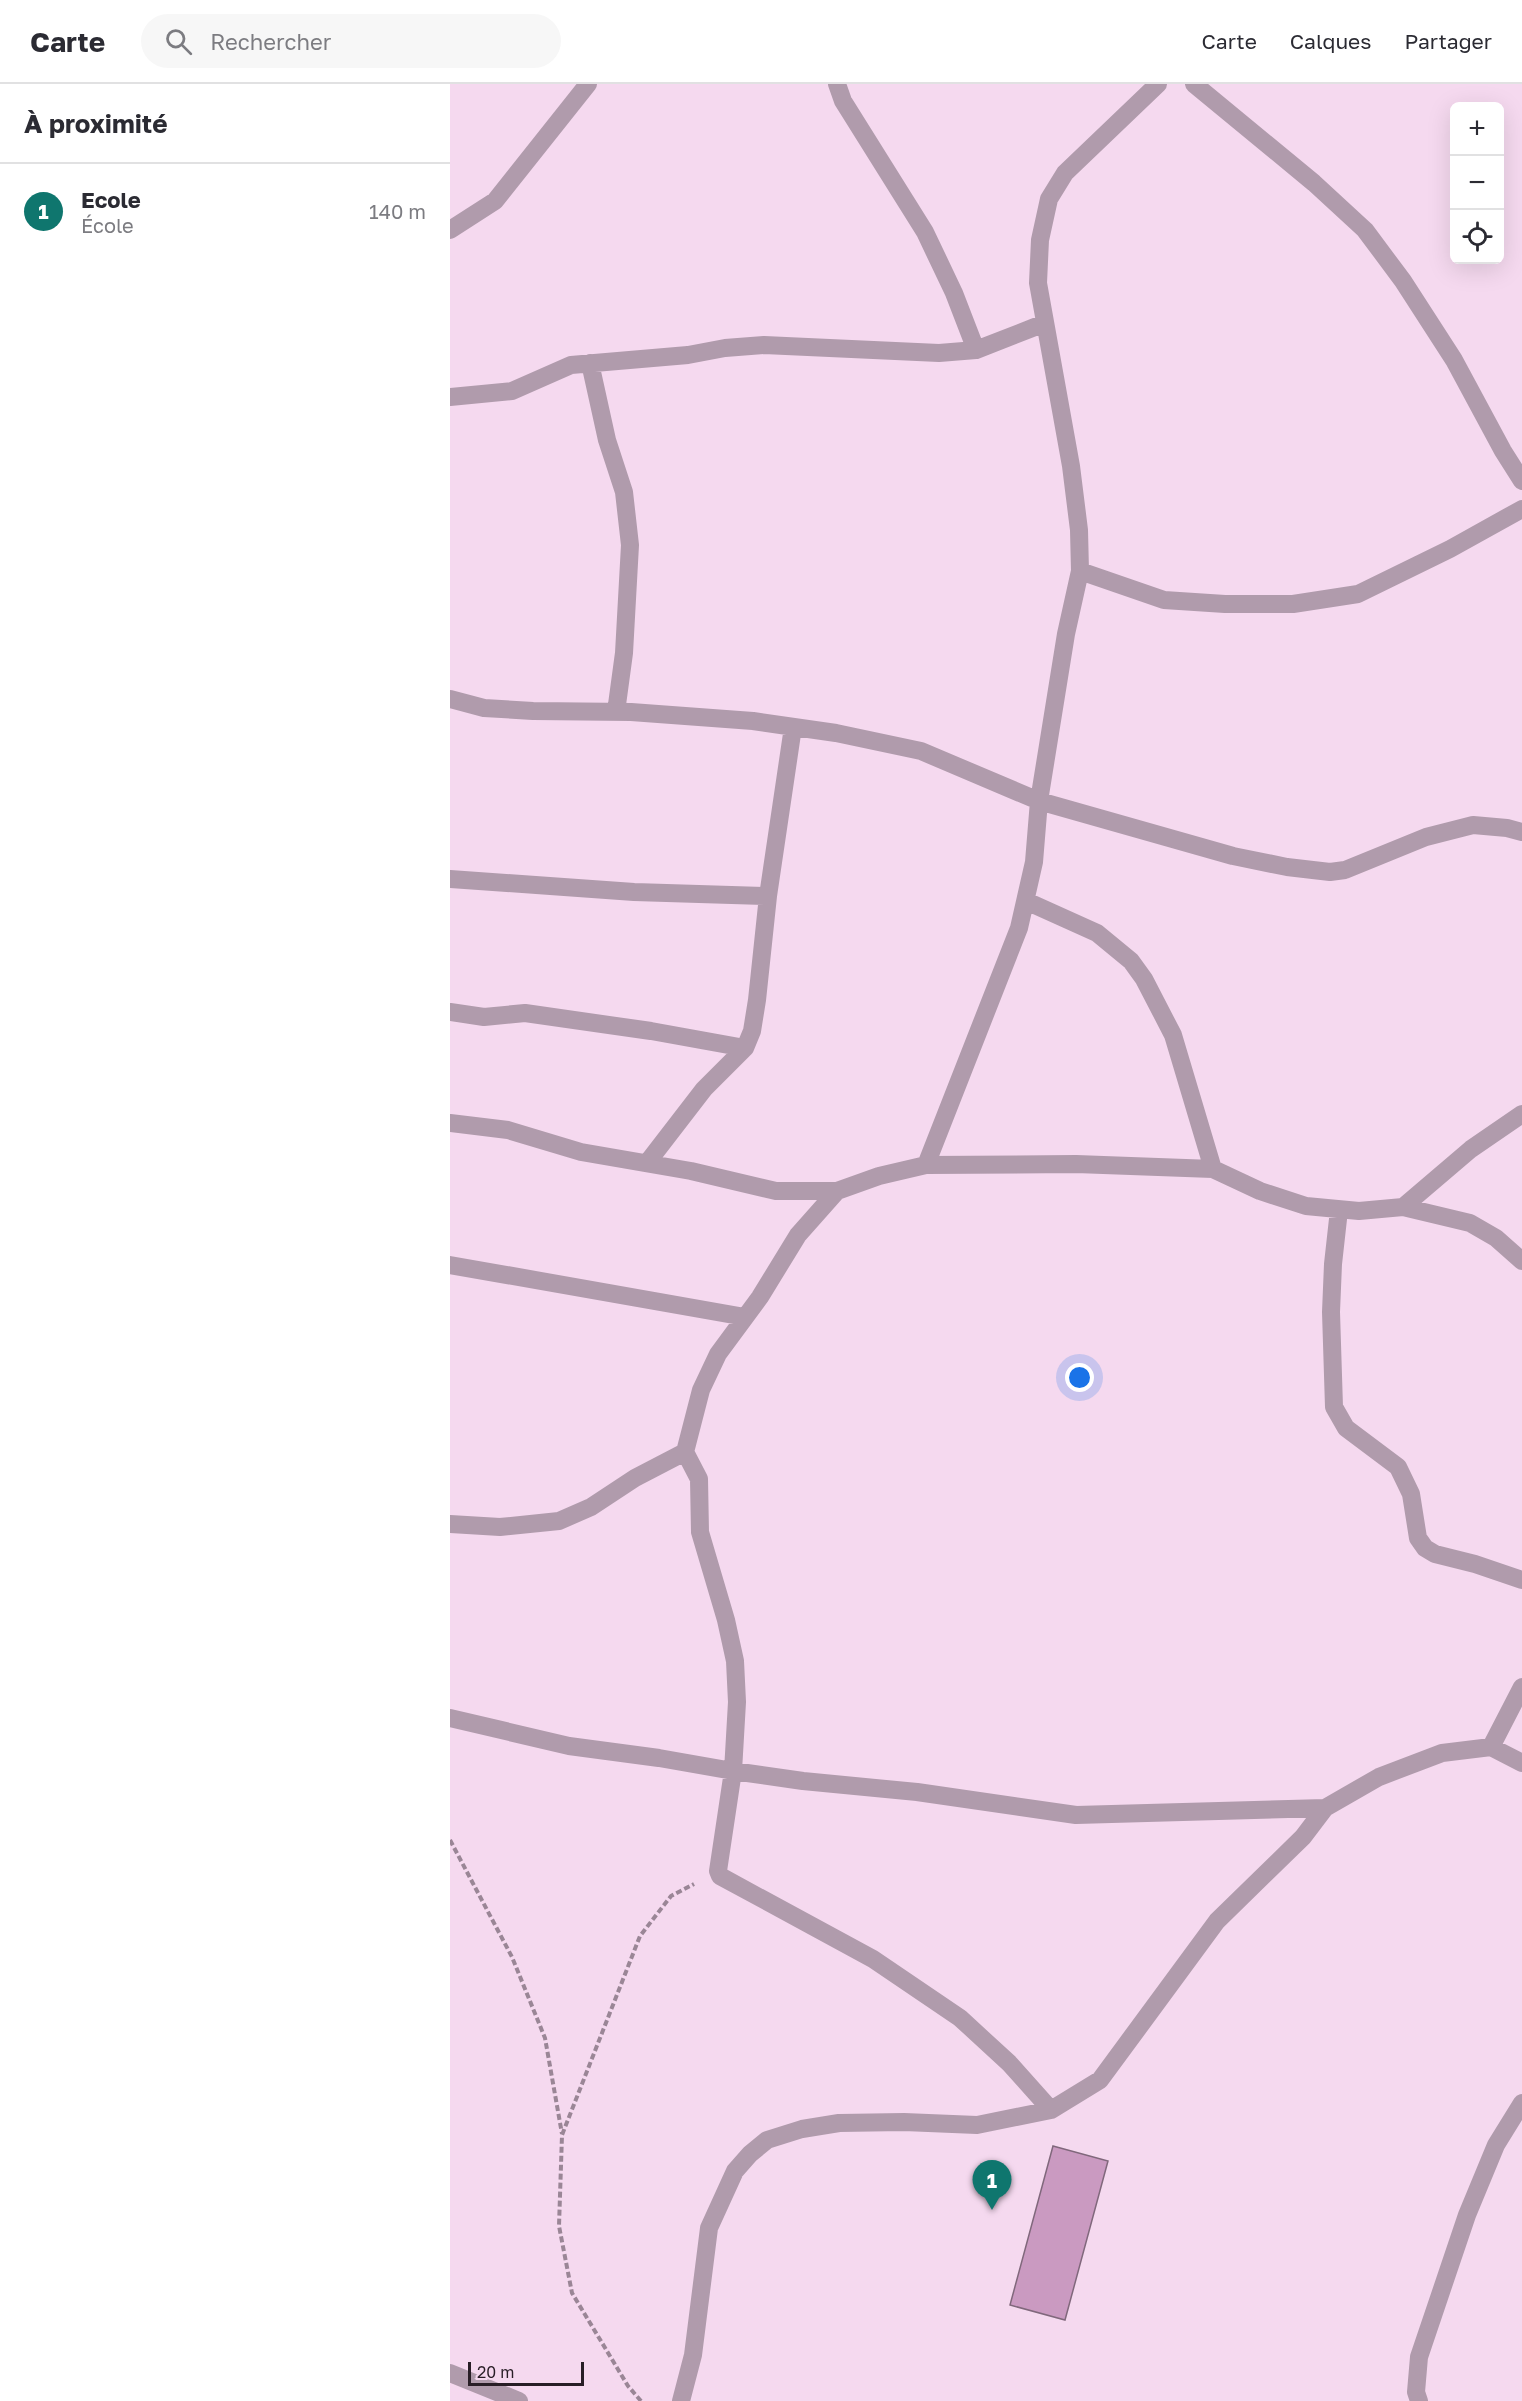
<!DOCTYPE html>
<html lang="fr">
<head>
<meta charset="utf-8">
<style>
  body { margin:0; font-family:"Golos Text",sans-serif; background:#f7f7f7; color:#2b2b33 }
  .controls { position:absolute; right:18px; top:18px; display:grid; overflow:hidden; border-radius:9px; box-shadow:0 6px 24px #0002 }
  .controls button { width:54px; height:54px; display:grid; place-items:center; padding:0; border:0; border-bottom:2px solid #e1e1e2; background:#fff; color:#2b2b33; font:30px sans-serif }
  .scale { position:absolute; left:18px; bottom:15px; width:116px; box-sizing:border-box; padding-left:6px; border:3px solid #281e26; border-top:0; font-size:16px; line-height:21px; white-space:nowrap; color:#281e26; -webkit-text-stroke:4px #f5d9ef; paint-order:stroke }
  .you { position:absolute; left:630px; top:1294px; width:21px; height:21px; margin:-15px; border:4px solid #fff; border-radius:50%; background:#1a73e8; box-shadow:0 0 0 9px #1a73e833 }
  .badge { display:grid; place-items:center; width:39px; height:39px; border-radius:50%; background:#0f766e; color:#fff; font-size:20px; font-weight:700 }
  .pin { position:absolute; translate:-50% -50px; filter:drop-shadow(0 2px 3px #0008) }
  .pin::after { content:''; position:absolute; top:32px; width:21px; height:18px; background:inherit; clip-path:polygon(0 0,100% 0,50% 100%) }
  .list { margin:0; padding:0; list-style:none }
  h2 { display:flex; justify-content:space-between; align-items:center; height:78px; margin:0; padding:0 24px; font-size:26px }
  h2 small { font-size:20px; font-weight:400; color:#7c7c81 }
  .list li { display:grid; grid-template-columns:39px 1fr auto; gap:18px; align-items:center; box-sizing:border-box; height:96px; padding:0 24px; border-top:2px solid #e1e1e2 }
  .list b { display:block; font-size:22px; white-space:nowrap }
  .list p { margin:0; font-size:20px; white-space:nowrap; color:#7c7c81 }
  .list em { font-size:20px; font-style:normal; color:#7c7c81 }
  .icon { flex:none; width:33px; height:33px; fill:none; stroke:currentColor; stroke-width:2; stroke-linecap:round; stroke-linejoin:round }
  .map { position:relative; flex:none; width:1072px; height:2317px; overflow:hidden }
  header { display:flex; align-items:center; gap:36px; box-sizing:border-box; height:84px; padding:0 30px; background:#fff; border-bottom:2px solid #e1e1e2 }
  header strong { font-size:28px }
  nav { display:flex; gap:33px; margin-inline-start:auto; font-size:21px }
  .search { width:420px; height:54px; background:#f7f7f7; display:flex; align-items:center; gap:15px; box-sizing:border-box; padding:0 21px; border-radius:33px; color:#7c7c81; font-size:22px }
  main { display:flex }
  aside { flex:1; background:#fff }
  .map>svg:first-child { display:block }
  .building { fill:#ca9ac1; stroke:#80687c; stroke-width:1.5 }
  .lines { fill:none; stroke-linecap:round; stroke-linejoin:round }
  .path { stroke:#9a8696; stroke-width:4; stroke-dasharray:6 3; stroke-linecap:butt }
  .street { stroke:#b09bac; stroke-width:18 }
</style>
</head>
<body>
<header>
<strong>Carte</strong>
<div class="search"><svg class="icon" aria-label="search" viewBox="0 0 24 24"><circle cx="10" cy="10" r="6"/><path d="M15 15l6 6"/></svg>Rechercher</div>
<nav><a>Carte</a><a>Calques</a><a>Partager</a></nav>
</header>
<main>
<aside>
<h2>À proximité<small></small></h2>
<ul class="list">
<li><span class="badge">1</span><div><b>Ecole</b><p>École</p></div><em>140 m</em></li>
</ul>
</aside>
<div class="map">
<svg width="1072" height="2317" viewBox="0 0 1072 2317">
  <rect width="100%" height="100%" fill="#f5d9ef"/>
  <path class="building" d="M603 2062 658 2077 615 2236 560 2221Z"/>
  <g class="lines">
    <path class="path" d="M0 1756 62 1873 95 1954 112 2050
      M191 2317 178 2302 122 2209 109 2142 112 2051 190 1852 221 1812 244 1800"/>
    <path class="street" d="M387 0 393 17 475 148 504 209 526 266
      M744 0 864 99 915 146 953 197 1004 276 1053 367 1072 397
      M0 146 45 117 138 0
      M140 279 157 356 174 408 180 461 174 569 166 628
      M0 313 62 307 121 281 238 271 275 264 314 261 489 269 526 266 595 239
      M630 487 714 516 775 520H843L908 510 1000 465 1072 425
      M0 615 34 624 83 627 181 628 303 637 386 649 471 667 589 717 783 772 837 783 880 788 895 786 976 753 1023 741 1057 744 1072 748
      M0 795 184 808 318 812 343 643
      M576 817 647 849 681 877 694 895 723 951 763 1085 810 1107 856 1122 909 1127 953 1123 1020 1139 1046 1154 1072 1177
      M0 928 34 933 75 929 201 947 295 964
      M0 1039 58 1046 131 1068 241 1087 326 1107H387
      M197 1079 254 1005 295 964 302 947 307 916 318 812
      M476 1081 626 1080 763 1085
      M953 1123 1021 1065 1072 1030
      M889 1126 883 1180 881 1228 884 1323 896 1344 948 1383 961 1410 968 1454 975 1464 985 1470 1025 1480 1072 1496
      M0 1181 295 1233
      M0 1440 50 1443 109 1437 141 1423 185 1394 235 1368
      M0 1634 119 1662 209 1674 283 1687 353 1697 467 1708 626 1731 875 1724
      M1041 1663 1072 1603
      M601 2026 559 1979 510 1934 423 1875 270 1792 268 1787 283 1687 287 1618 285 1577 276 1536 250 1448 249 1395 235 1368 251 1306 268 1270 310 1213 348 1151 387 1107 429 1092 476 1081 569 844 584 778 589 717 616 550 630 487 629 446 621 382 588 199 590 156 599 115 615 89 708 0
      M0 2289 69 2317
      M231 2317 243 2271 259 2144 285 2087 300 2070 317 2056 352 2045 389 2039 454 2038 527 2041 601 2026 650 1996 767 1837 853 1753 875 1724 929 1693 992 1669 1041 1663 1072 1679
      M969 2317 966 2308 969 2273 1017 2131 1046 2061 1072 2019"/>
  </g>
</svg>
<div class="controls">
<button>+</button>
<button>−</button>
<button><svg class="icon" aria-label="locate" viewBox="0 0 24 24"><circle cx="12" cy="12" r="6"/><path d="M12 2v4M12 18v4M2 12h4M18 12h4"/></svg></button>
</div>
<div class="scale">20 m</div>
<div class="you"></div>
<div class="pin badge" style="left:542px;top:2126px">1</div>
</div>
</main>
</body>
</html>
